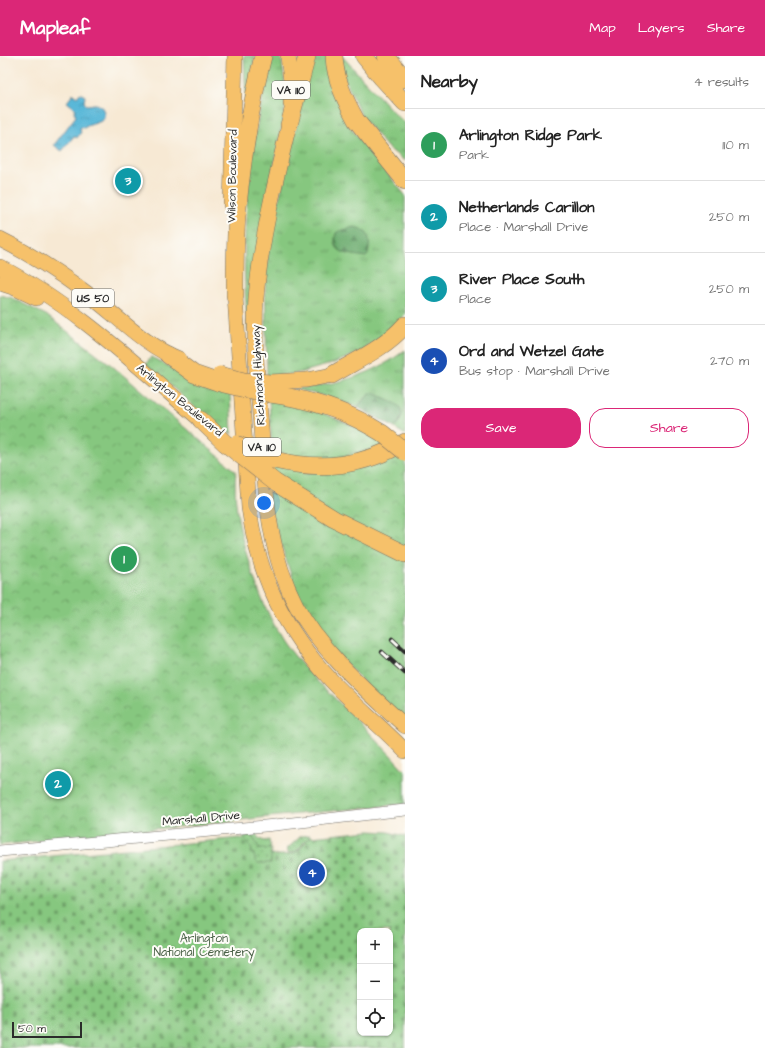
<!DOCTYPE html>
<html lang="en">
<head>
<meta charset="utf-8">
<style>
  body { margin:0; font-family:"Architects Daughter",sans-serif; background:#f2f2f2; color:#222 }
  .controls { position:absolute; right:12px; bottom:12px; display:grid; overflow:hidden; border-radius:8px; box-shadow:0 1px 3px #0004 }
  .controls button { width:36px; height:36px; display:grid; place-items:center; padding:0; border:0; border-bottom:1px solid #e0e0e0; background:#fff; color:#222; font:20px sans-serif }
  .scale { position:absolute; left:12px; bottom:10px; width:70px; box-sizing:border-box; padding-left:4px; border:2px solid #2b2b2b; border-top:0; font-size:11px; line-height:14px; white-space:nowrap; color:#2b2b2b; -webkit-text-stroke:3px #fdfcf7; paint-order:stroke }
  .you { position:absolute; left:264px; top:447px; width:14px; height:14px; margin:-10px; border:3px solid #fff; border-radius:50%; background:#1a73e8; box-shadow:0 0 0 6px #1a73e833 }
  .badge { display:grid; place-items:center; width:26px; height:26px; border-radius:50%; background:#db2777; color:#fff; font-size:13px; font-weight:700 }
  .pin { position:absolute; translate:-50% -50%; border:2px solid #fff; box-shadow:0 1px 4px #0006 }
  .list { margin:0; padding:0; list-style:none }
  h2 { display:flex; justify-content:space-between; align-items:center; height:52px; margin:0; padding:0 16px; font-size:17px }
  h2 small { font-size:13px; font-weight:400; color:#767676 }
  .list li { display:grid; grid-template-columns:26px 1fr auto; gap:12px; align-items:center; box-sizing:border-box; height:72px; padding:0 16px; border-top:1px solid #e0e0e0 }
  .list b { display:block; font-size:15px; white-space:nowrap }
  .list p { margin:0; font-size:13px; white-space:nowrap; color:#767676 }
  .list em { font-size:13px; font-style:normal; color:#767676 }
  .actions { display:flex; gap:8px; padding:12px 16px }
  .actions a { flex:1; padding:9px 0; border:1px solid #db2777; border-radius:16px; text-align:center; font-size:14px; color:#db2777 }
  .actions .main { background:#db2777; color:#fff }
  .icon { flex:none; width:22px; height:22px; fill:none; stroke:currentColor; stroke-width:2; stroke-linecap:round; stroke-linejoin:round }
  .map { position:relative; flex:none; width:405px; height:992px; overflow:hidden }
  header { display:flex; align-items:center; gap:24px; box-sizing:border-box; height:56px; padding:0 20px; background:#db2777; color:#fff }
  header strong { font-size:19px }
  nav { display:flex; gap:22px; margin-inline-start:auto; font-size:14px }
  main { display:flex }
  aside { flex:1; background:#fff }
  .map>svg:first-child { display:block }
  .grass { fill:url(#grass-tufts); stroke:#587955 }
  .forest { fill:url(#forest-firs); stroke:#4c6c4c }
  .cemetery { fill:url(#cemetery-stones); stroke:#587955; fill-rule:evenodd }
  .park { fill:url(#park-crowns); stroke:#587955 }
  .garden { fill:url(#garden-dots); stroke:#587955 }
  .water { fill:url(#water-ripples); stroke:#427182 }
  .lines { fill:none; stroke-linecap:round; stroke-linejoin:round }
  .tertiary-casing { stroke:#726e66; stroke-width:12 }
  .primary-casing { stroke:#726e66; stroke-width:16 }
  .trunk-casing { stroke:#726e66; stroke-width:16 }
  .motorway-casing { stroke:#726e66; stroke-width:18 }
  .tertiary { stroke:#fff; stroke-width:11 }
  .primary { stroke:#f6c16b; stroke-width:15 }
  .trunk { stroke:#f6c16b; stroke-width:15 }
  .motorway { stroke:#f6c16b; stroke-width:17 }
  .rail-casing { stroke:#2b2b2b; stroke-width:4.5 }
  .rail { stroke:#fdfcf7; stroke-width:3; stroke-dasharray:9; stroke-linecap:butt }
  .trunk-bridge-casing { stroke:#726e66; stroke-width:16; stroke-linecap:butt }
  .motorway-bridge-casing { stroke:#726e66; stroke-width:18; stroke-linecap:butt }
  .trunk-bridge { stroke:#f6c16b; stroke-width:15 }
  .motorway-bridge { stroke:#f6c16b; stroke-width:17 }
  .labels { text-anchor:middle; stroke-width:4; stroke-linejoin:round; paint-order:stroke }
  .shield { fill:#fdfcf7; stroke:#6a6a68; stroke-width:1 }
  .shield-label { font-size:11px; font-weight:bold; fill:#2b2b2b }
  .street-label { font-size:12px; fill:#2b2b2b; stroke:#fdfcf7 }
  .park-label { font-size:12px; fill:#4b6248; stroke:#fdfcf7 }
</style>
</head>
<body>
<header>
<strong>Mapleaf</strong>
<nav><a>Map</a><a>Layers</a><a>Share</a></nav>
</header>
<main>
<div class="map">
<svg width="405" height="992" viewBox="0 0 405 992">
  <defs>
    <pattern id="grass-tufts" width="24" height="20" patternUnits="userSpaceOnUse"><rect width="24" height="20" fill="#86c77f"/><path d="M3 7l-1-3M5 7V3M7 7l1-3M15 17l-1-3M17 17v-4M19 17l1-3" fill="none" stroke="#6ea268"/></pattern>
    <pattern id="forest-firs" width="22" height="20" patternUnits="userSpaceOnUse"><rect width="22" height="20" fill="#6cac6e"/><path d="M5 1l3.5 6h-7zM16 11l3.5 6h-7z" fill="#598c5b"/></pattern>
    <pattern id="cemetery-stones" width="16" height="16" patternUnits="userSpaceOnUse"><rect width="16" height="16" fill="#86c77f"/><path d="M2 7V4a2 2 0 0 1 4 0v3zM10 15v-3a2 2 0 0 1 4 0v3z" fill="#6ea268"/></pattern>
    <pattern id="park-crowns" width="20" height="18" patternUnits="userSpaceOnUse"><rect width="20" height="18" fill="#86c77f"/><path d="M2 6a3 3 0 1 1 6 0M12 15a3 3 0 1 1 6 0" fill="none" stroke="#6ea268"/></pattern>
    <pattern id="garden-dots" width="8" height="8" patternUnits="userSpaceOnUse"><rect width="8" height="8" fill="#86c77f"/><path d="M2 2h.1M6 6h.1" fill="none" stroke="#6ea268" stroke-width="1.8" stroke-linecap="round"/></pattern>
    <pattern id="water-ripples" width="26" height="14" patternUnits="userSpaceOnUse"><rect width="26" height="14" fill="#59b7d8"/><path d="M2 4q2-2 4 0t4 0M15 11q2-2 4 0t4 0" fill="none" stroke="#4a95af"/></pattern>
  </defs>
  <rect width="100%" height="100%" fill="#fdfcf7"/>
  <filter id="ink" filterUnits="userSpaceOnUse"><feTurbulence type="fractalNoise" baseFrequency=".025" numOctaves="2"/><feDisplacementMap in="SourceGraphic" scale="8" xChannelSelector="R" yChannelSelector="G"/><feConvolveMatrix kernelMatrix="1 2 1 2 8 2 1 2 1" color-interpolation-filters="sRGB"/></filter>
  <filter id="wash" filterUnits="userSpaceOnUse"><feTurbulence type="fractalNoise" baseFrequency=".012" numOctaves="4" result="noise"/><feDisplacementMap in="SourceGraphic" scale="16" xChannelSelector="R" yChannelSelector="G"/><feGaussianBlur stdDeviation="0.9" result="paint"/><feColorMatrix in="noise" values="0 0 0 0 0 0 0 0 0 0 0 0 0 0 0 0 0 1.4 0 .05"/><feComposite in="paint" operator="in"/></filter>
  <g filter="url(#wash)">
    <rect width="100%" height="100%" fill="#f7e9d4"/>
    <path class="grass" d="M244 0H255L246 50Z
      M273 0H281L285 28V53L251 230 248 276C239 184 248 89 273 0Z
      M313 0H327L349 69 359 83 405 139V258L399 267 361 296 334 307 303 316 284 319 267 320 265 220 272 173Z
      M342 0 394 57 405 67V105L387 91 362 61 342 17Z
      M405 294V379L393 371 399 367 402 359 395 347 374 337 364 343 357 351 320 339 293 333C333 329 373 320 405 294Z
      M151 301 176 314 230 337 232 378 214 368 146 308Z
      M269 343 303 349 363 374 386 390 347 401 314 404 272 396Z
      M257 777 258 782 264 785 269 784 271 793 259 792 251 779 245 778Z"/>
    <path class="forest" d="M354 171C370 174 371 183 368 199L366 201C350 198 330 199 336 177L339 175Z
      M374 337 395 347 400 351 402 359 399 367 393 371 357 351 370 338Z"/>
    <path class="cemetery" d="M369 775 388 776 405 780V992H0V805L240 782 247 784 257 799C267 799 290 801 298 795 303 791 305 784 311 781ZM360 875H390V977H360Z"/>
    <path class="park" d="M0 239 12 242 46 259 110 308 236 415C233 441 238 467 245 493 254 524 265 556 283 584 301 612 332 639 355 662 372 679 389 697 405 715V748L298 758 0 789Z
      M405 386V670L306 565 266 442 274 404 302 409Z"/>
    <path class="garden" d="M244 779 252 780 259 792 271 793V807H258L256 805C252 796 251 788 243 781Z
      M310 779V781C300 786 302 797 288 797L287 793 301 780Z"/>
    <path class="water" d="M80 37 85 40 84 46 86 49C90 49 92 48 95 48 103 48 108 60 101 65 96 68 89 68 84 72L81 71 80 74 81 76 77 82 74 80 62 95 54 89 76 60 74 56 76 53 67 46 73 38 77 41Z"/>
  </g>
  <g filter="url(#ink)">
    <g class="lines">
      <g class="tertiary-casing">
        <path id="tertiary" d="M0 795 275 769 405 754"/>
      </g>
      <g class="primary-casing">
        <path id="primary" d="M288 0 291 25V48
          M231 149 235 0"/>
      </g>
      <g class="trunk-casing">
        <path id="trunk" d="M289 69C275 126 261 183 256 242 253 290 259 339 262 386 266 442 269 498 296 549 322 597 365 633 405 670
          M0 183C30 198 58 216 85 236 116 258 143 289 179 303
          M0 211C75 250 137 310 201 364
          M0 227 15 232 36 242
          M235 240 249 452C258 519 284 574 331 624 354 649 381 670 405 695
          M270 326 307 324 332 319"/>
      </g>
      <g class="motorway-casing">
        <path id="motorway" d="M334 0C335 23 345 44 356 64L405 125
          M364 0 382 22 405 47
          M386 0 405 23
          M289 69 307 0
          M235 240C235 213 235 186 237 160 242 106 250 52 263 0
          M168 299 194 318 220 327
          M332 319C357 304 385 292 405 269
          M271 338C306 343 339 352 370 370
          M201 364 225 387
          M274 404C321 415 363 411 405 386
          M276 427 334 463 405 498"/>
      </g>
      <use href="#tertiary" class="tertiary"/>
      <use href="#primary" class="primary"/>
      <use href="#trunk" class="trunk"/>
      <use href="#motorway" class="motorway"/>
      <g class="rail-casing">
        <path id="rail" d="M392 583 405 595
          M382 596 405 617"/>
      </g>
      <use href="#rail" class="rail"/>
      <g class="trunk-bridge-casing">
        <path id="trunk-bridge" d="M220 318 244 324 270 326"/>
      </g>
      <g class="motorway-bridge-casing">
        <path id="motorway-bridge" d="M220 327 245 333 271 338
          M370 370 382 377 405 396
          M225 387 276 427
          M236 388 251 395 274 404"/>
      </g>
      <use href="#trunk-bridge" class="trunk-bridge"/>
      <use href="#motorway-bridge" class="motorway-bridge"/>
    </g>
  </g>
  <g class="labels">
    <g class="shield">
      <rect x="272" y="25" width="38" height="18" rx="3"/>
      <rect x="72" y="233" width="42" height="18" rx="3"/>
      <rect x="243" y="382" width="38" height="18" rx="3"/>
    </g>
    <g class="shield-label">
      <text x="291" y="38">VA 110</text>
      <text x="93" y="246">US 50</text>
      <text x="262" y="395">VA 110</text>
    </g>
    <g class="street-label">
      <text transform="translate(232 120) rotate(-89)" y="4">Wilson Boulevard</text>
      <text transform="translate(258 319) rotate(-93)" y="4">Richmond Highway</text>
      <text transform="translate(180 344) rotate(39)" y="4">Arlington Boulevard</text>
      <text transform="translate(201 762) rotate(-5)" y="4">Marshall Drive</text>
    </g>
    <g class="park-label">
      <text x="204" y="886">Arlington<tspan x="204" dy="14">National Cemetery</tspan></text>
    </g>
  </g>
</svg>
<div class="controls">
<button>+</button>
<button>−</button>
<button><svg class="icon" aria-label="locate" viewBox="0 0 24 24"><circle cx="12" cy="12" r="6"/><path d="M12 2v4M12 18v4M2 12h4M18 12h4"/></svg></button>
</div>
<div class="scale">50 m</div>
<div class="you"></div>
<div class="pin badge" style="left:124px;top:503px;background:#2e9e5b">1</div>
<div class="pin badge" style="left:58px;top:728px;background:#0f9aa8">2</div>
<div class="pin badge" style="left:128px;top:125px;background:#0f9aa8">3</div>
<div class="pin badge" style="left:312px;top:817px;background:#1a4fb4">4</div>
</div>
<aside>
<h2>Nearby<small>4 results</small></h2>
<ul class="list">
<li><span class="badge" style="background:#2e9e5b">1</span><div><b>Arlington Ridge Park</b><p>Park</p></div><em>110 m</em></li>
<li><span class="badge" style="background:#0f9aa8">2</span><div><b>Netherlands Carillon</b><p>Place · Marshall Drive</p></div><em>250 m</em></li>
<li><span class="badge" style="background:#0f9aa8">3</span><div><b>River Place South</b><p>Place</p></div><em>250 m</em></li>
<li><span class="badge" style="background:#1a4fb4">4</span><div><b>Ord and Wetzel Gate</b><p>Bus stop · Marshall Drive</p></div><em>270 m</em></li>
</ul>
<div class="actions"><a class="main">Save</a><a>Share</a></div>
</aside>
</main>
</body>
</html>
